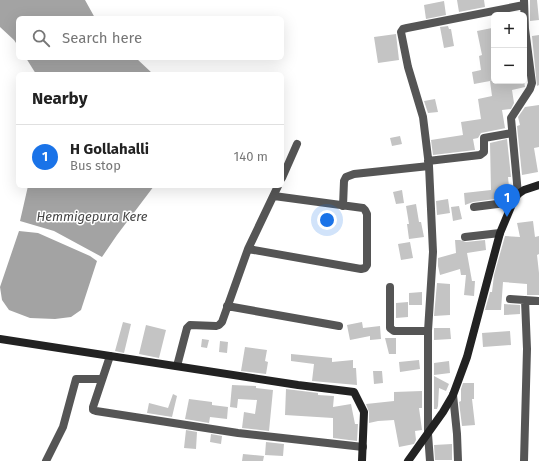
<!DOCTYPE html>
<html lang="en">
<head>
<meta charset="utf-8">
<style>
  body { margin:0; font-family:"Fira Sans",sans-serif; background:#f2f2f2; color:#222 }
  .controls { position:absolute; right:12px; top:12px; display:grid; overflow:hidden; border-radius:6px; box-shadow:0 4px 16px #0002 }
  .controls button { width:36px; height:36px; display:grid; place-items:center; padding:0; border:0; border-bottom:1px solid #e0e0e0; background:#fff; color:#222; font:20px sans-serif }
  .you { position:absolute; left:327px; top:220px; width:14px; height:14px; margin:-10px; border:3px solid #fff; border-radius:50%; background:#1a73e8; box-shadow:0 0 0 6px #1a73e833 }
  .badge { display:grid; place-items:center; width:26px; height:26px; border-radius:50%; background:#1a73e8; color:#fff; font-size:13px; font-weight:700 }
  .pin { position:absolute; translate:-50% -33px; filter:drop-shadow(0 1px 2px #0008) }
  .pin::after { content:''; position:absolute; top:21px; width:14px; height:12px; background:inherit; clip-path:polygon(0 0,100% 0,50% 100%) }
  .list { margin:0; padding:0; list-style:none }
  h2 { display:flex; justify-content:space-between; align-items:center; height:52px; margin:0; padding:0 16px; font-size:17px }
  h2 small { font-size:13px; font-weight:400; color:#767676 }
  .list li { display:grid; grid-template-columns:26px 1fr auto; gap:12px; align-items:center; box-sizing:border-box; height:64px; padding:0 16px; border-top:1px solid #e0e0e0 }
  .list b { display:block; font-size:15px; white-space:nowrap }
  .list p { margin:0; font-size:13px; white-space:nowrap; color:#767676 }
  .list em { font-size:13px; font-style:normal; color:#767676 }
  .icon { flex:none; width:22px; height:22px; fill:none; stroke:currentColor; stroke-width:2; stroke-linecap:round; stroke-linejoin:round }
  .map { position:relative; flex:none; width:539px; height:461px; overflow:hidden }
  .search { position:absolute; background:#fff; box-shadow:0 4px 16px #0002; left:16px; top:16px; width:268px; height:44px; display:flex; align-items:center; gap:10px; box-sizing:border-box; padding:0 14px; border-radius:6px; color:#767676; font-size:15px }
  .panel { position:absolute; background:#fff; box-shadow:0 4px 16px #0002; left:16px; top:72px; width:268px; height:116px; border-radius:6px }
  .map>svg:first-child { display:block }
  .water { fill:#a3a3a3 }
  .building { fill:#c4c4c4 }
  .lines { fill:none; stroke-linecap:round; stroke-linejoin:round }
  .street { stroke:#555; stroke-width:8 }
  .secondary { stroke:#222; stroke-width:8 }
  .labels { text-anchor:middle; stroke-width:3; stroke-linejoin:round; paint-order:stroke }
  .water-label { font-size:13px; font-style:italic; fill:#444; stroke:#fff }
</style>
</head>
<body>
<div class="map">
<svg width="539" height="461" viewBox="0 0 539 461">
  <rect width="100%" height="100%" fill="#fff"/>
  <path class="water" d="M0 0H85L95 18H18V46L14 40 0 27Z
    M26 58H136L153 74H36Z
    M28 186H154L117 235 102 257 54 231 20 221Z
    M19 231 38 233 90 256 97 261 81 310 71 317 55 319 30 318 9 310 2 300 0 287Z"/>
  <path class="building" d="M457 0H484L485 7 459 12Z
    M530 0H537L539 20 530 21Z
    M444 1 446 15 426 19 424 5Z
    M448 26 449 29H451L454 46 444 48 440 27Z
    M492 28 494 38V80L490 81H524L525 87 512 90 514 103 511 109 502 110 505 128H506L481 133 478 138 473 139 475 150 433 155 431 140 463 135 461 122 481 119 478 99 492 96 490 81 474 84 472 72 481 70 479 56 482 55 477 31Z
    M396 34 399 60 378 63 374 37Z
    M539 35V85L537 86 532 36Z
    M435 99 438 112 428 113 424 101Z
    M539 105V147L534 148 538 172 522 175 517 126 520 125 518 117 525 107Z
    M400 136 402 144 392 146 390 138Z
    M507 139 511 177H508L510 197 473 202 465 205 464 193 491 190 490 143Z
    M402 190 404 203 396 204 393 192Z
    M448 199 450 213 437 215 436 201Z
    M416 204 419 222H421L424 237 409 239 407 224H409L406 206Z
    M459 206 462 219 453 221 451 207Z
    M533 221 535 237 539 236V254L537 255 539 273V295H527V284L503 282 501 310H485L490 292H492L494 275 505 236 520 237 517 223Z
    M455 240H460L466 242 485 240 486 250 467 253 472 281H475L474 296 464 295 466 275H461L460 269 440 275 438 266V258L456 253Z
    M410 242 413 258 401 260 398 244Z
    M437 283 450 284V315L434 316Z
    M422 292V305H409V293Z
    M408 302V317L396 318V303Z
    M504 304 520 305V314L504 315Z
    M123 322 131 324 124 353 115 351Z
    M362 322 363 328 380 326 381 339 370 340V336L350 340 347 325Z
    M146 325 166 330 159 358 139 354Z
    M434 328H450L451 339 434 340Z
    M510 331 511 345 483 347 482 333Z
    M385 338H396V354H389Z
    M202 339 209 340 207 348 201 347Z
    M220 341 228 342 227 353 219 352Z
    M245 347 267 350 265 361 268 362 266 374 241 371Z
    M291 354 332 358V362L353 360V368H356L357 385 312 381 314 364 291 361Z
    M419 360 420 369 400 372 399 362Z
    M449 361 450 373 434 375V363Z
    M373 371H382L383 383 374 384Z
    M434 376 449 384 446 391 439 388 438 406 437 409H434Z
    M463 383H474V399H472L475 425 462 426 459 402 461 401V389Z
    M232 385 256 386V388L273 390 269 431 242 428 244 412 255 414 257 400 238 399 237 408 230 407Z
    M286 389 318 393V395L334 396 333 407 351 404 355 424H358L357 441 333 438V418L285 415Z
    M422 391V408H419L422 430 415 431 416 440 414 444 399 447 394 420 378 421 369 423V412L366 404 394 401V392Z
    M173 394 177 396 172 417 147 413 149 403 168 408Z
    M189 399 212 402V405L228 407 227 419 210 417 209 423 185 419Z
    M186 430 197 432 196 449 184 448Z
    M211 434 222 436 221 444 210 442Z
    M266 442 284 444 283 456 265 455Z
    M452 444V460H435L434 445Z
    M243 454 264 456 263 461H242Z"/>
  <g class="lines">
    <path class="street" d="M428 161 480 155 484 152V138L512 133
      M282 178 297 144
      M518 194 511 118 530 89 532 83 525 29 524 0
      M343 206 344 181 346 177 354 174 429 166
      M474 207 513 202
      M465 237 500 233
      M248 249 361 269 365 268 367 265V214L365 210 363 208 274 196
      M390 287V328L394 331H428
      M510 299 539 301
      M227 306 339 326
      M110 356 93 407V410L96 411 238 433 363 447
      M177 366 187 328 190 325 216 326 219 325 222 322 248 249 278 186
      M453 395 457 434 458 461
      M46 461 63 427 76 379H102
      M430 461 428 434V331L433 252 429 166 423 117 408 67 401 32 403 29 407 28 524 5
      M524 461 527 349 525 300"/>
    <path class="secondary" d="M0 339 298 385 354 392 364 412 362 461
      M408 461 443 412 453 395 467 357 500 233 513 202 518 194 524 190 539 185"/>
  </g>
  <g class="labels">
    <g class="water-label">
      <text x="92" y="221">Hemmigepura Kere</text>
    </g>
  </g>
</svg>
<div class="controls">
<button>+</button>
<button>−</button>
</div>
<div class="you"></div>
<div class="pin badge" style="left:507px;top:217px">1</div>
<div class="search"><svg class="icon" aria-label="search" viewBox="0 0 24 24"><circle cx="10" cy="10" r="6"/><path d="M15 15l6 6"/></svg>Search here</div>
<section class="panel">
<h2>Nearby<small></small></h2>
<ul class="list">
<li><span class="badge">1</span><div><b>H Gollahalli</b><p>Bus stop</p></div><em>140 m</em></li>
</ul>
</section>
</div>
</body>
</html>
